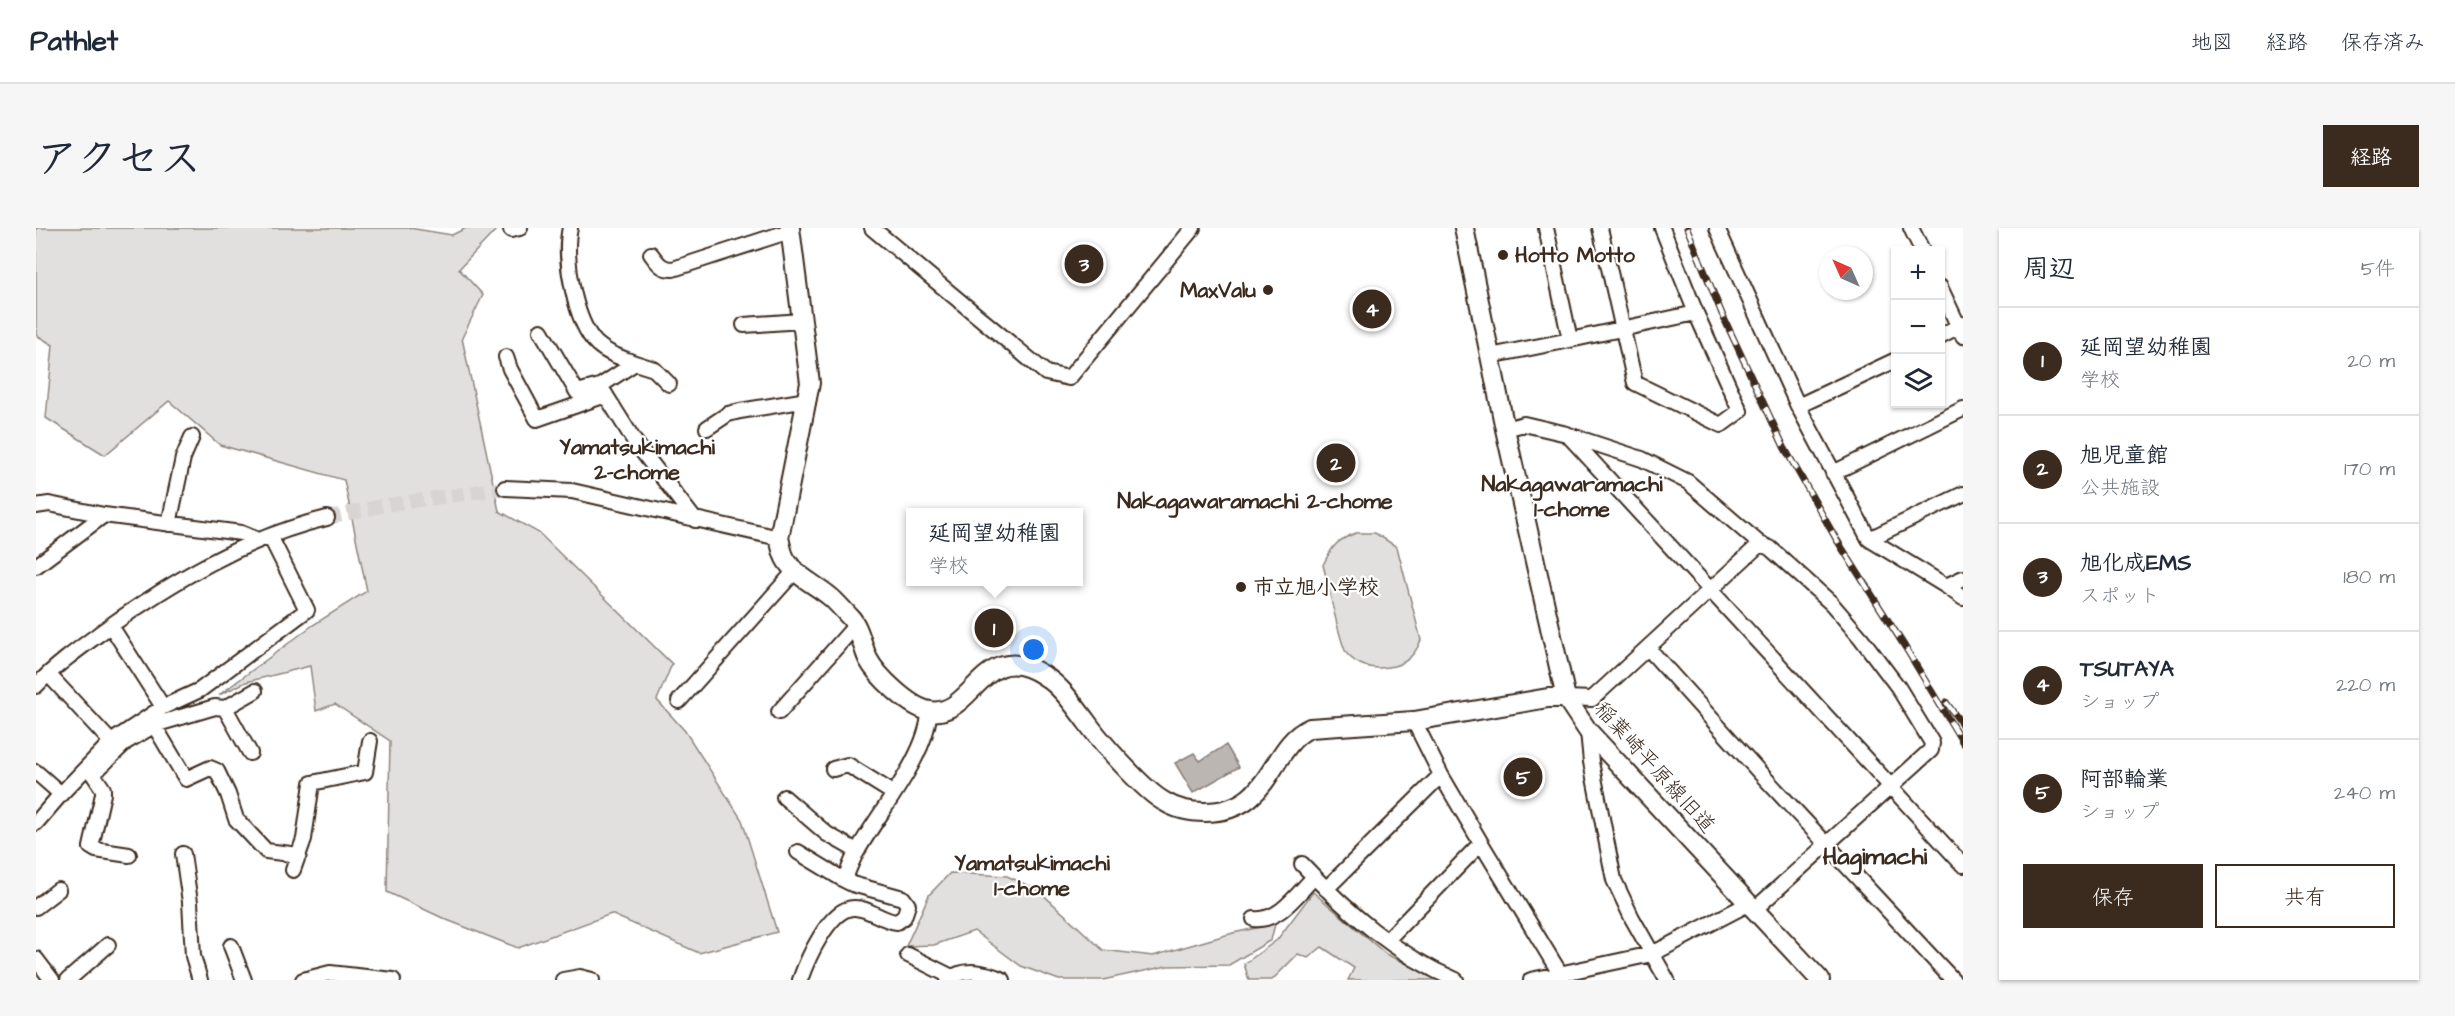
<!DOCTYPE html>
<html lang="ja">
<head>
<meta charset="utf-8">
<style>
  body { margin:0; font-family:"Architects Daughter","Klee One",sans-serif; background:#f6f6f7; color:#1f2937 }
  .controls { position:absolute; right:18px; top:18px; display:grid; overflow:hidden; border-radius:0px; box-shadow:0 2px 4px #0004 }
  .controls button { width:54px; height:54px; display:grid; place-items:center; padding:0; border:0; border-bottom:2px solid #e0e1e3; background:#fff; color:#1f2937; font:30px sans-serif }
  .compass { position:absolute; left:1783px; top:18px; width:54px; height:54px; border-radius:50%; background:#fff; box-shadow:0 2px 4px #0004; rotate:315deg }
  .you { position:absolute; left:998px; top:422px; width:21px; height:21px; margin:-15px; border:4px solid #fff; border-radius:50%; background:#1a73e8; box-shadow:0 0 0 9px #1a73e833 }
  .badge { display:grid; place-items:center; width:39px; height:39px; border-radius:50%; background:#3b2a1e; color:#fff; font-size:20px; font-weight:700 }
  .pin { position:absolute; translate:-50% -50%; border:3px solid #fff; box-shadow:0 2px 6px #0006 }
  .popup { position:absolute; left:870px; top:280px; width:177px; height:78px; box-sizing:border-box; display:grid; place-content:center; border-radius:0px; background:#fff; filter:drop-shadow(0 2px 4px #0005); font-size:20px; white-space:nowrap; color:#747a83 }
  .popup b { font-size:22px; color:#1f2937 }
  .popup::after { content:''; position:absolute; left:50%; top:100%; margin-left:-12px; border:12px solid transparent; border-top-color:#fff }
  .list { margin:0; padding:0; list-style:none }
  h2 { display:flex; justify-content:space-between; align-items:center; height:78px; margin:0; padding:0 24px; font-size:26px }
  h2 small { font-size:20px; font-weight:400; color:#747a83 }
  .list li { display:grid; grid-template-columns:39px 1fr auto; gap:18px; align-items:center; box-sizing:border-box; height:108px; padding:0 24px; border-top:2px solid #e0e1e3 }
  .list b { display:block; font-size:22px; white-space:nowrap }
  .list p { margin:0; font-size:20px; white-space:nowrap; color:#747a83 }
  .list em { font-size:20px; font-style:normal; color:#747a83 }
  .actions { display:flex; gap:12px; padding:18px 24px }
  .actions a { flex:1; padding:14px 0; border:2px solid #3b2a1e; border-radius:0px; text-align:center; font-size:21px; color:#3b2a1e }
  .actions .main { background:#3b2a1e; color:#fff }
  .icon { flex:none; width:33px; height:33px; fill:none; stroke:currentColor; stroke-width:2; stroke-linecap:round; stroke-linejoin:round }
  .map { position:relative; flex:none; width:1927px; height:752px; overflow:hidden; border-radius:0px }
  header { display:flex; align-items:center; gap:36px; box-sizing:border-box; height:84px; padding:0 30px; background:#fff; border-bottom:2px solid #e0e1e3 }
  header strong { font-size:28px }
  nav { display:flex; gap:33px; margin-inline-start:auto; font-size:21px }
  .intro { display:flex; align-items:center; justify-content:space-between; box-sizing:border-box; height:144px; padding:0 36px }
  h1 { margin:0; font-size:42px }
  .button { padding:15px 27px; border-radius:0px; background:#3b2a1e; color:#fff; font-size:21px; font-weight:700 }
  main { display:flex; gap:36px; padding:0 36px }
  aside { flex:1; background:#fff; border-radius:0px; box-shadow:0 2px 4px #0004 }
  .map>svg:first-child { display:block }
  .green { fill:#e2e0de; stroke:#8e857e; stroke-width:1.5 }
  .water { fill:#bcb6b3; stroke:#887e77; stroke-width:1.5 }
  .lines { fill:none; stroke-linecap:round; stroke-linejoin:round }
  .minor-tunnel { stroke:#d8d4d2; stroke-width:14; stroke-dasharray:14 7; stroke-linecap:butt }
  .minor-casing { stroke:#3b2a1e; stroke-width:18 }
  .tertiary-casing { stroke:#3b2a1e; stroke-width:22 }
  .minor { stroke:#fff; stroke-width:14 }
  .tertiary { stroke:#fff; stroke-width:18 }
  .rail-casing { stroke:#3b2a1e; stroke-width:7 }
  .rail { stroke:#fff; stroke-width:4.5; stroke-dasharray:14; stroke-linecap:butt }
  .poi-dot { fill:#3b2a1e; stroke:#fff; stroke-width:2 }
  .labels { text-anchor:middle; stroke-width:4.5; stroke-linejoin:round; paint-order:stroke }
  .poi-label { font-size:21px; font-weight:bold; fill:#3b2a1e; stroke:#fff; text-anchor:start }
  .street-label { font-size:21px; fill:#3b2a1e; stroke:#fff }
  .neighbourhood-label { font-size:22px; font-weight:bold; fill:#3b2a1e; stroke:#fff }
  .quarter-label { font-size:24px; font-weight:bold; fill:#3b2a1e; stroke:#fff }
</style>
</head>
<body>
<header>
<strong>Pathlet</strong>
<nav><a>地図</a><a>経路</a><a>保存済み</a></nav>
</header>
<div class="intro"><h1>アクセス</h1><a class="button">経路</a></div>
<main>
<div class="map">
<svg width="1927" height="752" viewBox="0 0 1927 752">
  <rect width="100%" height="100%" fill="#fff"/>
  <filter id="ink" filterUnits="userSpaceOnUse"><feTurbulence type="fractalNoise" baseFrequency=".0167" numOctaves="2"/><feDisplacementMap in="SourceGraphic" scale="12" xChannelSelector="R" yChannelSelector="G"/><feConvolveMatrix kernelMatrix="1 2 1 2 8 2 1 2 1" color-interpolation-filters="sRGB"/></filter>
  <g filter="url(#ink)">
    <path class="green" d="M0 0H373L416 7 430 0H460V2L423 41 447 67 426 110 463 283 503 305 636 436 621 472 649 503 706 592 741 704 663 725 575 686 482 720 411 692 351 664 354 513 299 476 280 483 274 438 210 454 183 467 277 397 331 363 308 252 184 217 133 173 69 227 10 190 17 117 0 107Z
      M1320 305H1339L1361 319 1385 412C1379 427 1370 437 1352 439 1336 442 1322 438 1311 426 1304 418 1291 351 1287 337 1296 318 1301 312 1320 305Z
      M914 645 971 648 1002 662 1067 722 1117 728 1197 705 1239 696 1235 712 1193 737 1131 738 1067 752H1023L985 738 938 703 898 717 870 718 893 667Z
      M1277 664 1350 726 1405 752H1312L1318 740 1286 719 1272 730 1262 726 1236 752H1213L1208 736 1241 712Z"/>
    <path class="water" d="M1190 517 1203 539 1157 565 1139 535 1158 525 1164 533Z"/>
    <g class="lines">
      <path class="minor-tunnel" d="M291 290 350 277 469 260"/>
      <g class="minor-casing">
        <path id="minor" d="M475 0V2L484 0
          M534 0C527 29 539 95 561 116 572 126 586 130 599 135L564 158 599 214 659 292
          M836 0 1010 145 1033 150 1157 0
          M1564 0 1599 155 1685 197 1704 183 1660 85
          M1681 0 1762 178 1833 311 1910 358 1927 350
          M1875 0 1886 22
          M615 26C622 35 625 41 637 41L754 3
          M1904 59 1927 108
          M708 97 766 93
          M505 103 541 164 564 158
          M1904 108 1927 96
          M1534 112 1660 85 1626 0
          M1454 128 1534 112 1510 0
          M470 129 474 141 501 191 570 167
          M599 135 618 141 633 156
          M1762 178 1860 132
          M671 200 692 186 704 183 771 172
          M1469 201 1488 196 1531 206 1927 637
          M1533 207 1606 231 1652 254 1724 316
          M1797 245 1927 181
          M469 260 536 263 743 310
          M0 278 13 276 68 287 205 305 222 312
          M133 296 147 230 156 209
          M1833 311 1927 266
          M0 338 68 287
          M1910 358 1927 370
          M75 398 127 479
          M1612 420 1726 547 1917 752
          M13 447 75 514
          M0 458C20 437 44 420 67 403 135 354 210 309 291 290
          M219 463 189 480 179 479 118 497 150 551 174 540 181 543 192 566 200 591 230 623 263 627
          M1530 470 1556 471 1724 316 1734 320 1795 375 1825 410 1862 459 1896 515 1895 522 1719 681
          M643 473 759 343
          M189 480 214 525
          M743 484 819 398
          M1378 493 1405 547 1445 615 1528 752
          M1552 503 1555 534 1578 652 1596 690 1631 752
          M797 541 812 537 857 565
          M0 544 25 566
          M748 569 791 606 821 623
          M0 595 25 566 75 514 127 479 164 462 271 382 234 308
          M762 624 808 652
          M147 626 154 674 157 728 164 752
          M93 627 60 622 55 619 67 566V561L57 546 90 514 126 493
          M1266 636C1310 683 1360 727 1420 752
          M257 642 268 611 276 555 329 544 334 513
          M1290 661 1405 547
          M0 679 22 662
          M1218 691C1243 694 1262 665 1278 649
          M1351 712 1445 615
          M195 718 208 752
          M872 727 916 749
          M0 731 16 752
          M32 752 72 717
          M267 752 294 745 357 752
          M527 752 544 749 556 752
          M764 752C771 732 793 681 817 680 832 679 846 693 861 694L868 689 872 677 867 670 816 656 808 652C813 642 816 631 822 622 843 584 893 525 893 483
          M912 752C928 739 950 744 967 752
          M1495 752 1616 726 1714 675"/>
      </g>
      <g class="tertiary-casing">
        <path id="tertiary" d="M754 0 774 155 743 310C745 317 746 326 750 332 759 347 778 356 792 367 800 373 807 382 814 389 824 400 826 418 832 431 841 448 874 480 894 483 937 490 947 408 1007 447 1026 459 1037 476 1050 493 1064 513 1109 564 1129 574 1140 581 1156 584 1169 584 1237 584 1233 518 1274 500L1378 493 1512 470H1530
          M1428 0 1469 201 1530 470 1552 503 1784 752"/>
      </g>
      <use href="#minor" class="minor"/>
      <use href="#tertiary" class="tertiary"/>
      <g class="rail-casing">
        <path id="rail" d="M1651 0 1686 86 1748 219 1799 309 1869 419 1927 515
          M1910 474 1927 498"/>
      </g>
      <use href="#rail" class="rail"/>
    </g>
  </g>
  <g class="poi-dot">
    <circle cx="1467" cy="27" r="6"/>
    <circle cx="1232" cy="62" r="6"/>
    <circle cx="1205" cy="359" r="6"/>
  </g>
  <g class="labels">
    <g class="poi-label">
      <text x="1479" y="34">Hotto Motto</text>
      <text x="1220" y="69" text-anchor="end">MaxValu</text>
      <text x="1217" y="366">市立旭小学校</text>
    </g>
    <g class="street-label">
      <text transform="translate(1619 539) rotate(48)" y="7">稲葉崎平原線旧道</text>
    </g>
    <g class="neighbourhood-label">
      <text x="601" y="226">Yamatsukimachi<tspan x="601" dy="25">2-chome</tspan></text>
      <text x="1536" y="263">Nakagawaramachi<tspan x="1536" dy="25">1-chome</tspan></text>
      <text x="1219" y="280">Nakagawaramachi 2-chome</text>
      <text x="996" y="642">Yamatsukimachi<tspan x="996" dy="25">1-chome</tspan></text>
    </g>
    <g class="quarter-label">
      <text x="1839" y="636">Hagimachi</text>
    </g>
  </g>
</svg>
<div class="controls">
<button>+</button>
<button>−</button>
<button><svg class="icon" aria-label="layers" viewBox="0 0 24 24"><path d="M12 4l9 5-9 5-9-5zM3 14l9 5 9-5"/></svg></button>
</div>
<svg class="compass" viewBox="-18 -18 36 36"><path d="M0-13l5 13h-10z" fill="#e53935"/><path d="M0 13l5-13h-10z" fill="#747a83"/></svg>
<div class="you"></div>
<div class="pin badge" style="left:958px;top:400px">1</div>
<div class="popup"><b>延岡望幼稚園</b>学校</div>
<div class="pin badge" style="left:1300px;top:235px">2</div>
<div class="pin badge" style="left:1048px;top:36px">3</div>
<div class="pin badge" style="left:1336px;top:81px">4</div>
<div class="pin badge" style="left:1487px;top:549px">5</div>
</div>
<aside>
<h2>周辺<small>5件</small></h2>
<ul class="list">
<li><span class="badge">1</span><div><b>延岡望幼稚園</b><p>学校</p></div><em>20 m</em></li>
<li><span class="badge">2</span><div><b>旭児童館</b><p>公共施設</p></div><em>170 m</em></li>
<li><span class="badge">3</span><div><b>旭化成EMS</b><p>スポット</p></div><em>180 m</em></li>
<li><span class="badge">4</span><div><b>TSUTAYA</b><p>ショップ</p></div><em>220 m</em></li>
<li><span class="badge">5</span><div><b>阿部輪業</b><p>ショップ</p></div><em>240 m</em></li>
</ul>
<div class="actions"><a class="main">保存</a><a>共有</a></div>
</aside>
</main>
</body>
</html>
